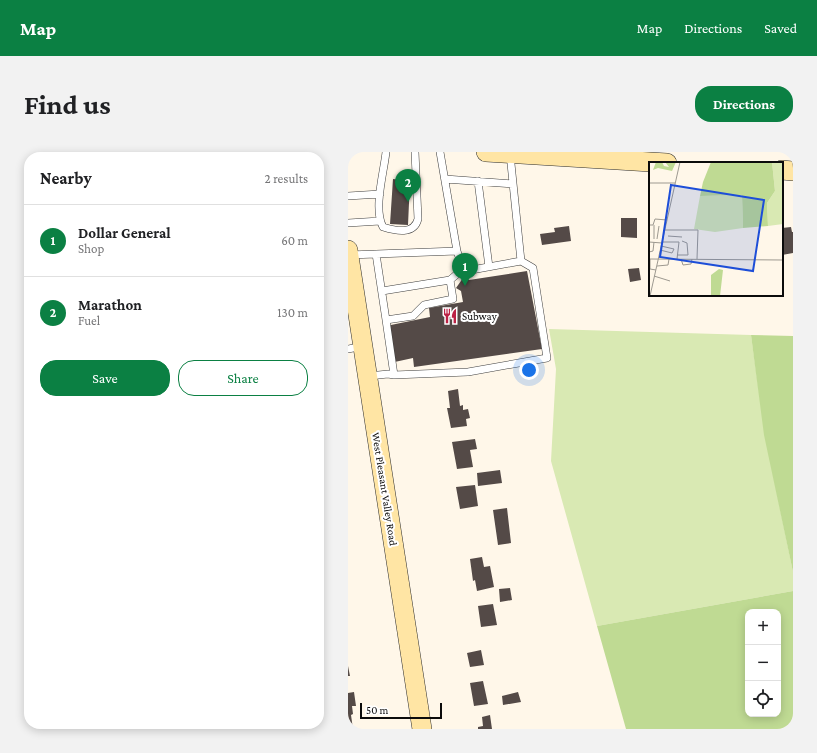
<!DOCTYPE html>
<html lang="en">
<head>
<meta charset="utf-8">
<style>
  body { margin:0; font-family:"Crimson Pro",serif; background:#f2f2f2; color:#202124 }
  .controls { position:absolute; right:12px; bottom:12px; display:grid; overflow:hidden; border-radius:8px; box-shadow:0 2px 10px #0003 }
  .controls button { width:36px; height:36px; display:grid; place-items:center; padding:0; border:0; border-bottom:1px solid #e0e0e0; background:#fff; color:#202124; font:20px sans-serif }
  .scale { position:absolute; left:12px; bottom:10px; width:82px; box-sizing:border-box; padding-left:4px; border:2px solid #0b0b0b; border-top:0; font-size:11px; line-height:14px; white-space:nowrap; color:#0b0b0b; -webkit-text-stroke:3px #fff; paint-order:stroke }
  .you { position:absolute; left:181px; top:218px; width:14px; height:14px; margin:-10px; border:3px solid #fff; border-radius:50%; background:#1a73e8; box-shadow:0 0 0 6px #1a73e833 }
  .badge { display:grid; place-items:center; width:26px; height:26px; border-radius:50%; background:#0b8043; color:#fff; font-size:13px; font-weight:700 }
  .pin { position:absolute; translate:-50% -33px; filter:drop-shadow(0 1px 2px #0008) }
  .pin::after { content:''; position:absolute; top:21px; width:14px; height:12px; background:inherit; clip-path:polygon(0 0,100% 0,50% 100%) }
  .list { margin:0; padding:0; list-style:none }
  h2 { display:flex; justify-content:space-between; align-items:center; height:52px; margin:0; padding:0 16px; font-size:17px }
  h2 small { font-size:13px; font-weight:400; color:#757577 }
  .list li { display:grid; grid-template-columns:26px 1fr auto; gap:12px; align-items:center; box-sizing:border-box; height:72px; padding:0 16px; border-top:1px solid #e0e0e0 }
  .list b { display:block; font-size:15px; white-space:nowrap }
  .list p { margin:0; font-size:13px; white-space:nowrap; color:#757577 }
  .list em { font-size:13px; font-style:normal; color:#757577 }
  .actions { display:flex; gap:8px; padding:12px 16px }
  .actions a { flex:1; padding:9px 0; border:1px solid #0b8043; border-radius:16px; text-align:center; font-size:14px; color:#0b8043 }
  .actions .main { background:#0b8043; color:#fff }
  .icon { flex:none; width:22px; height:22px; fill:none; stroke:currentColor; stroke-width:2; stroke-linecap:round; stroke-linejoin:round }
  .map { position:relative; flex:none; width:445px; height:577px; overflow:hidden; border-radius:16px }
  header { display:flex; align-items:center; gap:24px; box-sizing:border-box; height:56px; padding:0 20px; background:#0b8043; color:#fff }
  header strong { font-size:19px }
  nav { display:flex; gap:22px; margin-inline-start:auto; font-size:14px }
  .intro { display:flex; align-items:center; justify-content:space-between; box-sizing:border-box; height:96px; padding:0 24px }
  h1 { margin:0; font-size:28px }
  .button { padding:10px 18px; border-radius:16px; background:#0b8043; color:#fff; font-size:14px; font-weight:700 }
  main { display:flex; gap:24px; padding:0 24px }
  aside { flex:1; background:#fff; border-radius:16px; box-shadow:0 2px 10px #0003 }
  .map>svg:first-child { display:block }
  .green { fill:#d9e9b3 }
  .forest { fill:#bfda93; fill-rule:evenodd }
  .building { fill:#544a47 }
  .lines { fill:none; stroke-linecap:round; stroke-linejoin:round }
  .service-casing { stroke:#3e3e3e; stroke-width:8 }
  .secondary-casing { stroke:#2d2d2d; stroke-width:20 }
  .service { stroke:#fff; stroke-width:7 }
  .secondary { stroke:#ffe5a4; stroke-width:19 }
  .labels { text-anchor:middle; stroke-width:4; stroke-linejoin:round; paint-order:stroke }
  .poi-label { font-size:11px; fill:#0b0b0b; stroke:#fff; text-anchor:start }
  .street-label { font-size:11px; fill:#0b0b0b; stroke:#fff }
  .inset-road { fill:none; stroke:#9d9990; stroke-width:1 }
  .view { fill:#1d4ed8; fill-opacity:0.15; stroke:#1d4ed8; stroke-width:2 }
  .inset-edge { fill:none; stroke:#0b0b0b; stroke-width:2 }
</style>
</head>
<body>
<header>
<strong>Map</strong>
<nav><a>Map</a><a>Directions</a><a>Saved</a></nav>
</header>
<div class="intro"><h1>Find us</h1><a class="button">Directions</a></div>
<main>
<aside>
<h2>Nearby<small>2 results</small></h2>
<ul class="list">
<li><span class="badge">1</span><div><b>Dollar General</b><p>Shop</p></div><em>60 m</em></li>
<li><span class="badge">2</span><div><b>Marathon</b><p>Fuel</p></div><em>130 m</em></li>
</ul>
<div class="actions"><a class="main">Save</a><a>Share</a></div>
</aside>
<div class="map">
<svg width="445" height="577" viewBox="0 0 445 577">
  <rect width="100%" height="100%" fill="#fff7e9"/>
  <path class="green" d="M201 177 403 183 417 283 445 420V439L249 474 203 309 208 217Z"/>
  <path class="forest" d="M403 183 445 184V420L416 283Z
    M445 439V577H278L249 474ZM400 460H430V562H400Z"/>
  <path class="building" d="M45 27 62 29 60 73 42 72Z
    M273 66H289V86L273 85Z
    M221 74 223 89 194 93 192 82 207 80 206 76Z
    M443 75 444 80H445V101L434 103V76Z
    M291 116 293 128 282 130 280 117Z
    M179 119 194 197 66 215 65 206 42 211 38 174 82 165 81 156 115 150 113 139 108 136 115 126 121 128Z
    M110 237 112 254 115 253V258L120 257 122 266 118 267 119 274 103 276 99 256H102L100 239Z
    M127 287 129 297 122 298 125 315 109 317 104 290Z
    M152 318 154 331 130 334 129 321Z
    M127 333 130 354 112 357 108 335Z
    M159 356 163 391 150 393 145 358Z
    M134 405 136 415 142 414 146 435 129 439 127 428 125 429 122 407Z
    M162 436 164 448 152 450 151 437Z
    M145 452 149 473 133 475 130 454Z
    M133 498 136 513 122 515 119 501Z
    M0 514 2 524H0Z
    M135 529 140 552 126 554 122 531Z
    M6 540 8 554H4L5 562 3 563 5 577H0V541Z
    M170 540 173 550 155 553 154 544Z
    M142 563 144 577H130V575L135 574 134 565Z"/>
  <g class="lines">
    <g class="service-casing">
      <path id="service" d="M38 0C36 20 25 57 35 75 48 79 66 83 70 67L67 0
        M97 27 165 32
        M130 29 141 115
        M0 44 32 42
        M0 71 32 69
        M109 99 115 117 118 119 173 109
        M28 102 38 168 65 164 76 153 105 147 102 128 115 117
        M1 103 109 99 92 0
        M34 139 102 128
        M38 168 46 223
        M0 197 15 194
        M21 224 40 222 46 223 120 220 199 206 185 116 173 109 162 2"/>
    </g>
    <g class="secondary-casing">
      <path id="secondary" d="M138 0 319 11
        M434 18 445 19
        M0 98 74 577"/>
    </g>
    <use href="#service" class="service"/>
    <use href="#secondary" class="secondary"/>
  </g>
  <defs>
    <g id="restaurant-bare" transform="scale(1.2)"><path d="M-5-6h1v4h1v-4h1v4h1v-4h1v5L-1.5 .5V6h-2V.5L-5-1ZM5-6V6H3V1.5H1.5Q1.5-4 5-6Z" fill="#bc2245" stroke="#fff" stroke-width="2.5" paint-order="stroke"/></g>
  </defs>
  <g fill-rule="evenodd">
    <use href="#restaurant-bare" x="102" y="164"/>
  </g>
  <g class="labels">
    <g class="poi-label">
      <text x="114" y="168">Subway</text>
    </g>
    <g class="street-label">
      <text transform="translate(37 337) rotate(81)" y="4">West Pleasant Valley Road</text>
    </g>
  </g>
  <g transform="translate(301 10)">
    <rect width="134" height="134" fill="#fff7e9"/>
    <path d="M123 0H134V62L119 64 118 41 126 29ZM93 33 94 66 66 70 45 67 51 34Z" fill="#d9e9b3"/>
    <path d="M7 0H13L15 4 20 5 16 0H27L23 9 9 6 4 8ZM62 0H123L126 29 118 41 119 64 94 66 93 33 51 34 54 20ZM70 107 74 108 71 134H62V113Z" fill="#bfda93"/>
    <path class="inset-road" d="M0 21H26M0 63H4L6 57 18 58M15 68H49L48 97M19 74 33 75M5 77V63M8 77 10 64M0 80 13 81M13 80H30L28 97M11 88 23 91 25 87 12 84M0 90 4 89 5 80M28 93H39L38 81 33 79M0 97 134 98M1 97V107L7 108M32 97 34 103 42 102 43 97M8 104 19 103 20 97M5 114 21 119M1 134 31 0"/>
    <path class="view" d="M22 23 115 38 104 109 11 95Z"/>
    <rect width="134" height="134" class="inset-edge"/>
  </g>
</svg>
<div class="controls">
<button>+</button>
<button>−</button>
<button><svg class="icon" aria-label="locate" viewBox="0 0 24 24"><circle cx="12" cy="12" r="6"/><path d="M12 2v4M12 18v4M2 12h4M18 12h4"/></svg></button>
</div>
<div class="scale">50 m</div>
<div class="you"></div>
<div class="pin badge" style="left:117px;top:134px">1</div>
<div class="pin badge" style="left:60px;top:50px">2</div>
</div>
</main>
</body>
</html>
